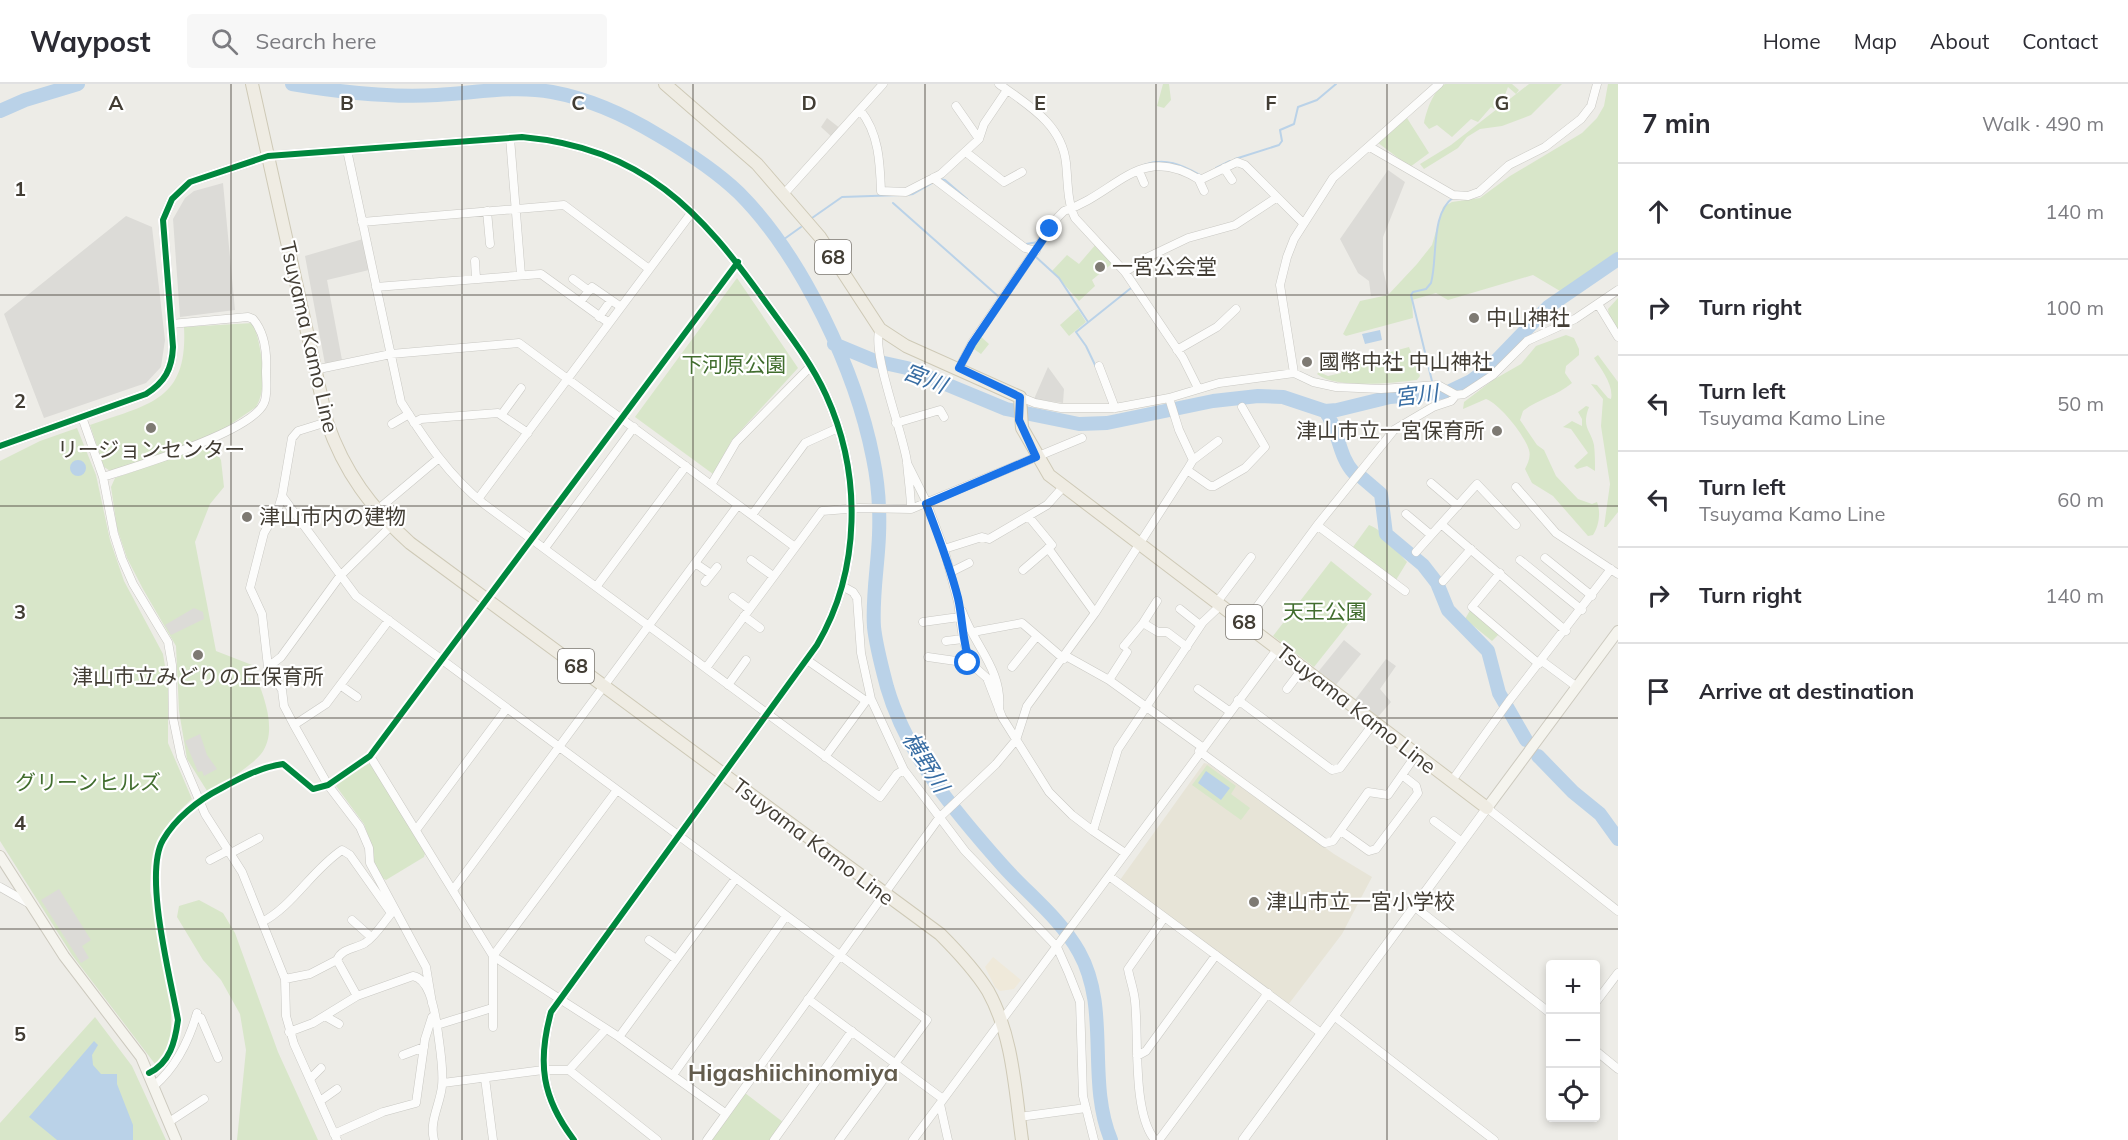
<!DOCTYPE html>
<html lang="en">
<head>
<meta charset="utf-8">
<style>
  body { margin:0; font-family:Mulish,"Noto Sans JP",sans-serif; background:#f7f7f7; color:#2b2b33 }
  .controls { position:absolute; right:18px; bottom:18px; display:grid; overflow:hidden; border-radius:6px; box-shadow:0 3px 9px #0003 }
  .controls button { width:54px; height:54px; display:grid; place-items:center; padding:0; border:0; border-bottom:2px solid #e1e1e2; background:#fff; color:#2b2b33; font:30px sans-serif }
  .stop { position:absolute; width:18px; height:18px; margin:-14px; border:4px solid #1a73e8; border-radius:50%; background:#fff }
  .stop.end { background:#1a73e8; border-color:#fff; box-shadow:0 2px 6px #0008 }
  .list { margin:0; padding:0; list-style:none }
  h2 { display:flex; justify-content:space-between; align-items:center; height:78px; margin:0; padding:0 24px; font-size:26px }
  h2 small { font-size:20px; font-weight:400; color:#7c7c81 }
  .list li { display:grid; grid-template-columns:39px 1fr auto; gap:18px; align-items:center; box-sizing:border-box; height:96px; padding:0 24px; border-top:2px solid #e1e1e2 }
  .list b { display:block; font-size:22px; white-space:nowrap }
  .list p { margin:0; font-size:20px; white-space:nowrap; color:#7c7c81 }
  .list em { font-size:20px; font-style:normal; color:#7c7c81 }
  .icon { flex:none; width:33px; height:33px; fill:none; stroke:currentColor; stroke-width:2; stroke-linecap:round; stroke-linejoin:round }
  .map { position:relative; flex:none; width:1618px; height:1056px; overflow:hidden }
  header { display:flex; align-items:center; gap:36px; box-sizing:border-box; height:84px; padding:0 30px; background:#fff; border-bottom:2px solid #e1e1e2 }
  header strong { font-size:28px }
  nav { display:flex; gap:33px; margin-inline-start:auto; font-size:21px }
  .search { width:420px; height:54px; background:#f7f7f7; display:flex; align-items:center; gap:15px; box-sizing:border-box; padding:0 21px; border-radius:6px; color:#7c7c81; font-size:22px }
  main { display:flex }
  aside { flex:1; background:#fff }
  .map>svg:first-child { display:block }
  .commercial { fill:#efe9da }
  .industrial { fill:#dddbd5 }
  .education { fill:#e7e4d7 }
  .green { fill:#d8e6c9 }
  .parking { fill:#dcdbd7 }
  .water { fill:#bad2e8 }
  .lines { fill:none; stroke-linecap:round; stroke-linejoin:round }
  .stream { stroke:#bad2e8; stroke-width:2 }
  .river { stroke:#bad2e8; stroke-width:14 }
  .minor-casing { stroke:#c9c8c3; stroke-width:9 }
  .tertiary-casing { stroke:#c9c8c3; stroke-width:10 }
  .secondary-casing { stroke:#ccc9be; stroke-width:12 }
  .primary-casing { stroke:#cec9b6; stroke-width:14 }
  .minor { stroke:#fcfcfb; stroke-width:8 }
  .tertiary { stroke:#fcfcfb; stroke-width:9 }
  .secondary { stroke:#f5f4ee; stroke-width:10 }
  .primary { stroke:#efece3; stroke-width:12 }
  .cycleway-casing { stroke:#fff; stroke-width:10 }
  .cycleway { stroke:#00873e; stroke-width:6 }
  .route { stroke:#1a73e8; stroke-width:8 }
  .grid { fill:none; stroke:#423d34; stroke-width:1.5; stroke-opacity:0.55 }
  .poi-dot { fill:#7e7a73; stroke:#fff; stroke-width:2 }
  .labels { text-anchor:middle; stroke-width:4.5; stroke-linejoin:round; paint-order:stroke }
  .shield { fill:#fff; stroke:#7b7771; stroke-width:1.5 }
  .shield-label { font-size:20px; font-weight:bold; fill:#423d34 }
  .poi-label { font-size:21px; fill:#423d34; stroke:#fff; text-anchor:start }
  .street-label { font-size:21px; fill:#423d34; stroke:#fff }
  .park-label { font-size:21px; fill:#416d2e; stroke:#fff }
  .water-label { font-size:22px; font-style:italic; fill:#386da3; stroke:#fff }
  .quarter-label { font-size:24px; font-weight:bold; fill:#635c4d; stroke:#fff }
  .grid-label { font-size:20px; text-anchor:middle; font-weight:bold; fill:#423d34; stroke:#fff; stroke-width:4.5; stroke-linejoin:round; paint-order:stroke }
</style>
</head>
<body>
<header>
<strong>Waypost</strong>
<div class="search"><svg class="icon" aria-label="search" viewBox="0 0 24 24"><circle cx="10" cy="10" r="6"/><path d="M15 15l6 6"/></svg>Search here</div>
<nav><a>Home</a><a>Map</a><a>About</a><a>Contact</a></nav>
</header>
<main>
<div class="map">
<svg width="1618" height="1056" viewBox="0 0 1618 1056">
  <rect width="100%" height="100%" fill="#edece7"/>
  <path class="commercial" d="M993 873 1021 896 1014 905 1000 907 995 903 985 883Z"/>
  <path class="industrial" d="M827 34 841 45 833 54 821 43Z"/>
  <path class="education" d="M1204 679 1209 680 1334 770 1372 793 1342 850 1288 921 1120 796Z"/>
  <path class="green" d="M1163 0H1169L1171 16 1164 24 1157 22Z
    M1445 0H1512L1519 6 1516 10 1508 3 1501 21 1498 20 1494 25 1491 23 1478 38 1471 35 1452 53 1437 41 1429 45 1424 39C1427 25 1433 7 1445 0Z
    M1529 0H1562L1531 31 1502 42 1480 45 1467 53 1458 64 1424 85 1420 80 1451 61Z
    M1608 0H1618V171L1568 205 1560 207 1533 191 1448 216 1436 209 1412 216 1413 234 1346 252 1343 250 1360 217 1388 211 1417 180 1432 161 1443 123 1452 118 1480 114 1510 92 1582 49 1597 34 1604 22Z
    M1407 34 1429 69 1410 83 1377 58Z
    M1097 159 1114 178 1092 196 1095 202 1079 217 1052 187 1067 171 1079 180Z
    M737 194 798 284 732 356 713 390 635 333Z
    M1618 214V248L1610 237 1608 225Z
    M1078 225 1086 238 1069 252 1060 241Z
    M253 239C261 261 269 302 256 323L215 351 112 388 104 383 90 341C149 320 188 317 184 243Z
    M979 251 989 260 981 270 971 263Z
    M1566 251 1574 254 1579 265V271L1566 282 1565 289 1572 299C1557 312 1538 315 1523 327L1520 336 1537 361 1544 366 1556 392 1578 415 1592 420 1597 418C1601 428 1599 442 1593 451L1588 452 1553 412 1532 399 1525 385C1528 379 1531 373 1529 366 1525 352 1500 320 1486 315L1463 325 1464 318 1493 296 1521 280 1536 262Z
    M1409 263 1420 292 1417 296C1394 299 1335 305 1317 290L1319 288 1328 292 1341 289 1342 281Z
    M1598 271 1618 298V428L1606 443H1604L1610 400 1601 342 1603 315 1591 300 1597 301 1608 314 1611 315C1614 301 1601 285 1594 274Z
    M1586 322 1589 323C1581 344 1591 346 1594 361 1595 370 1595 378 1595 387L1587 382 1577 385 1574 382 1588 369 1571 345 1563 343 1572 337 1582 342V335L1578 328Z
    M77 344 96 391 110 456 124 497 163 570 168 600V659L192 715C162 741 150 767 150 807 157 838 191 965 155 980L72 871 0 757V377L40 357Z
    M211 360 221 376 224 403 210 420 195 458 216 567 252 581C261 607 280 645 261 670 249 684 223 699 209 710L187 675 179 627 176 562 143 505 127 474 117 444 111 403 115 394Z
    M1369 441C1385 447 1395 465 1407 478L1396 496 1353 463Z
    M1331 477 1372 510 1314 583 1273 552Z
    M1472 523 1501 548 1492 557 1465 535Z
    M368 680H372L425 769 424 773 386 796 382 794 373 778 372 762 364 740 336 702 339 696Z
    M1207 681 1236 702 1231 710 1250 724 1241 736 1192 701Z
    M199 816 223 829 235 849 278 968 318 1056H237L246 966 240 930 221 896 203 876 177 833 179 822Z
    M95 933 132 982 166 1056H0V1039Z
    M745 1009 783 1038 770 1056H711Z"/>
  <path class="parking" d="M1388 86 1405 98 1383 153V186L1389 210 1371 212 1369 197 1358 189 1340 155Z
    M223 99 235 226 180 233 173 135 185 114 194 107Z
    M126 132 152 143 165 256 161 283 146 299 44 334 4 230Z
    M363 155 369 186 327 196 342 276 325 280 305 172Z
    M1048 283 1064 305 1063 319 1034 315Z
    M194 524 203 528 204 535 171 551 165 541Z
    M1344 556 1361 570 1335 602 1318 588Z
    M1386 575 1396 582 1380 605 1391 618 1377 634 1354 617Z
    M200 650 207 671 217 685 204 692 202 687 198 688 185 657Z
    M59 805 91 856 82 862 89 874 81 879 41 816Z"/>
  <path class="water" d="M1380 246 1382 256 1365 260 1362 250Z
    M70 384a8 8 0 1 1 16 0a8 8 0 1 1-16 0Z
    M1206 687 1230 704 1221 716 1198 699Z
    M94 957 98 961 92 971 93 981 101 990H117V1000L133 1041V1056H57L29 1033Z"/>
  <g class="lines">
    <path class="stream" d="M313 3V0
      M1235 75 1279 61 1282 57 1280 46 1294 40 1298 23 1317 16 1336 0
      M1144 81C1165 73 1182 81 1200 91
      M1216 84 1230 77
      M939 95 945 96 967 115
      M907 111 913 110 934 98
      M893 119 999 213
      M812 134 842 113 901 111
      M780 158 801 143
      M1026 160 1038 158
      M1036 173 1059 194 1088 238
      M1096 283 1086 262 1076 248 1131 204
      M1432 297 1411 211 1413 208 1426 205 1431 199C1438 174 1430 129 1454 113"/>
    <path class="river" d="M292 0C339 8 389 14 437 11 476 9 513 1 552 8 590 15 625 31 658 51 687 68 715 86 739 109 802 172 856 287 873 374 878 398 880 427 879 451 878 481 872 512 874 543 876 562 882 584 887 603 907 672 956 729 1003 782 1029 811 1060 834 1079 868 1111 925 1086 996 1111 1056
      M0 27 25 16 78 0
      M834 260 875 277 907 284 1006 325 1079 340 1107 339 1213 317 1258 312 1283 313 1325 327 1337 326 1390 313 1448 308 1471 297 1491 282 1548 223 1618 175
      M1325 327C1339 345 1338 372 1354 389
      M1360 392 1381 410 1386 450 1423 481 1437 499 1448 526 1488 567 1499 609 1526 656
      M1538 672 1573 708 1600 730 1618 755"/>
    <g class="minor-casing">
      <path id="minor" d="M999 0C1028 21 1062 40 1066 79 1068 97 1067 118 1075 134L1125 188 1183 274 1198 304
        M956 22 979 55
        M860 26C879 49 880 79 881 107L906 108 941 90 979 55 984 40 1007 6
        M510 54 521 191
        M1370 63 1453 111 1468 112 1479 108 1509 81 1545 63 1581 35 1591 22 1597 0
        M347 66 401 318C425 356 449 392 484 420L880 713 897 690 904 686
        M967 69 1004 98 1022 88
        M1224 84 1232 96
        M1139 87 1144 99
        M933 94 1025 164 1036 167
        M1198 94 1204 107
        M783 111 883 0
        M487 127 490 160
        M362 138 564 121 649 185
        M475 177 476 195
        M1125 188 1148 173 1188 154 1235 141 1276 114
        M573 195 589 207
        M376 203 541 190 609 239
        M580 218 592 203 621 223
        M1598 220 1618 253
        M599 233 611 216
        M880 245C870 265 904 352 907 378 908 393 911 410 911 425
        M1177 266 1217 243 1236 225
        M1099 282 1115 324
        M959 284 972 259 1058 133 1064 127C1118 109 1139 58 1200 96L1237 78 1245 81 1303 139
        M314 286 391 270 519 259 795 463
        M1294 289 1280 201 1287 173 1294 155 1333 94 1439 0
        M1020 313 1035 319 1061 324H1115L1169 314 1219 299 1294 289 1313 298 1336 303 1381 305 1438 301 1456 311 1464 310 1493 291 1527 257 1575 235 1618 206
        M502 330 521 304
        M82 333 103 393 114 450 122 475 133 500 168 558 172 581 173 634 181 673 205 730 242 788 285 895 286 932 294 960 337 1056
        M327 338 298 347 292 354 282 412 278 425 264 449 250 504 262 530 268 583 282 606 284 622 294 641 328 701 360 743 369 764 370 779 426 883 432 919
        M414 339 421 335 498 329 528 349
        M896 339 940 326 944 333
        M392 340 409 330
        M1193 376 1218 357
        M907 379 926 417 944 465 958 518 963 555 970 579 987 594 1002 633 1049 708 1072 731 1093 747
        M1187 386 1210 402H1214L1245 384 1265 363 1242 323
        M103 393C134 383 252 348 264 319 268 311 266 297 266 287 267 270 265 249 253 235L248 233 171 240
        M1431 399 1458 422
        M711 401 736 358 811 282
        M1516 403 1556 449 1618 490
        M282 412 356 512 927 936 839 1056
        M478 415 692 128
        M376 427 439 374
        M1406 430 1431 451
        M752 431 805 359 838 344
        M1441 440 1566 547
        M1318 442 1405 507
        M545 464 634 343
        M1048 464 1095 529
        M944 465 982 453 989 455 1047 421 1064 402
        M1416 468 1477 400 1516 441
        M1545 474 1592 512
        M751 476 773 492
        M1520 476 1582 526
        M695 479 711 490
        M1023 486 1052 461 1029 433
        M951 488 969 479
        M1500 489 1472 523 1539 580
        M1443 497 1471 465
        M705 498 717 483
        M842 502 853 508 857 514 861 569 871 615 904 686 965 767 1057 863 1069 890 1080 918 1083 1012 1094 1056
        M596 503 686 382
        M733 513 749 525
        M1157 517 1143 539 1158 548H1167L1187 563
        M1217 518 1251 473
        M1180 525 1200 541
        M962 527C975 563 1003 586 999 626
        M744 532 760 544
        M923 538 959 533
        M1245 539 1319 439 1394 346 1433 323 1451 317 1456 311
        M973 548 1022 539 1064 575
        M946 557 963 555
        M1124 562 1143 539
        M1066 572 1109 596 1202 663
        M928 573 970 579
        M807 576 866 617
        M1542 577 1577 603
        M268 583 281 573 340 492 391 442
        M1012 583 1036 553
        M706 584 822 427 859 424 911 425 1082 354
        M1109 596 1127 568
        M340 601 357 613
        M728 601 746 576
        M1198 605 1229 627
        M1287 605 1303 584
        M1238 616 1332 686 1340 684 1374 639
        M294 641 326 620 389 536
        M1199 667 1325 759 1333 757 1368 708 1388 711 1416 671
        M370 672 493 872V943
        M825 673 866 617 871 615
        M1451 698 1509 617 1611 485
        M617 706 493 872 619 953
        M1487 724 1618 827
        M1434 737 1462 758
        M416 746 507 624
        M1341 747 1369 767 1376 765 1418 709 1416 702 1402 691
        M231 769 259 754
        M1125 769 1093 747 1118 665 1203 538 1221 521
        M210 776 229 766
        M1109 792 1321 949
        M0 803 30 820
        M453 806 738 421
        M1415 823 1550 929
        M352 836 371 853
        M262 838C292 823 312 786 342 766L350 771 391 829
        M649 856 676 875
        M337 876 357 912
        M285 895 310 890 337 876C342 864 355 865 365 859 376 852 385 836 394 826
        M808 915 943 1015
        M1596 918 1618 889
        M196 932 201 934 218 974
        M325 932 339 940
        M1334 932 1494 1056
        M289 948 313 939 357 912 413 892C430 895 434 926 437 941L492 924
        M1596 967 1618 985
        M403 971 424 963
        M1137 972 1146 967 1216 871
        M569 986 606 945
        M149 989C170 979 175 958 178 936 171 896 143 790 163 756 175 735 198 716 220 705 240 694 261 683 283 680L313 705 328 701 370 672 738 178
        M673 991 786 832
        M485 994 493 1056
        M310 995 321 984
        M443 999 543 986H569L657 1056
        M154 1002C176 983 189 957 197 929
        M320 1017 337 1005
        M940 1020 948 1056
        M725 1029 619 953 736 794
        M1019 1033 1086 1024
        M169 1038 204 1015
        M334 1050 383 1028 416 1019 425 955 432 933 435 931
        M434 1056C429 1037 440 1021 442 1002 444 983 439 960 437 941
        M707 1056 939 734 996 680 1016 656 1027 622 1095 529 1187 386 1193 376 1179 346 1169 314
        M774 1056 852 947
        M913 1056 1278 564
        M1155 1056C1132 1029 1139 953 1135 917 1134 906 1130 896 1128 885L1164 834
        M1159 1056 1268 909"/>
    </g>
    <g class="tertiary-casing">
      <path id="tertiary" d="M0 362 146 310C165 298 172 285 173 263L163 136 172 115 190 98 268 72 522 53C643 64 700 126 767 220 788 249 811 278 826 311 862 390 861 486 817 561L551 928C537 979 542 1014 574 1056
        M1243 1056 1487 724"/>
    </g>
    <g class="secondary-casing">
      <path id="secondary" d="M1487 724 1618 547
        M0 772 64 872 141 973 176 1056"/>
    </g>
    <g class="primary-casing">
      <path id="primary" d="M252 0 327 338C344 388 372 425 410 459L940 850C957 867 975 886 988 907 1013 952 1015 1006 1022 1056
        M665 0 757 80 820 153 880 245 906 262 1020 313 1022 344 1049 391 1487 724"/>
    </g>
    <use href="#minor" class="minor"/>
    <use href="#tertiary" class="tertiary"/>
    <use href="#secondary" class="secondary"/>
    <use href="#primary" class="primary"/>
    <g class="cycleway-casing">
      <path id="cycleway" d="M0 362 146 310C165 298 172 285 173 263L163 136 172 115 190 98 268 72 522 53C643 64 700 126 767 220 788 249 811 278 826 311 862 390 861 486 817 561L551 928C537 979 542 1014 574 1056
        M149 989C170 979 175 958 178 936 171 896 143 790 163 756 175 735 198 716 220 705 240 694 261 683 283 680L313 705 328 701 370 672 738 178"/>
    </g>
    <use href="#cycleway" class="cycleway"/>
  </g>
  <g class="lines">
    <path class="route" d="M968 579H970C962 557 963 536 958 514 950 482 938 451 926 420L1036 373 1019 336 1020 313 959 284 972 260 1050 145"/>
  </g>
  <path class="grid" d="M231 0V1056M462 0V1056M693 0V1056M925 0V1056M1156 0V1056M1387 0V1056M0 211H1618M0 422H1618M0 634H1618M0 845H1618"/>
  <g class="poi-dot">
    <circle cx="1100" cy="183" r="6"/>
    <circle cx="1474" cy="234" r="6"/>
    <circle cx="1307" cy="278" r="6"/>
    <circle cx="151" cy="344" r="6"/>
    <circle cx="1497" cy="347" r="6"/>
    <circle cx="247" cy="433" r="6"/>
    <circle cx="198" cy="571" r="6"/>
    <circle cx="1254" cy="818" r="6"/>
  </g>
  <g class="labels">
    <g class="shield">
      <rect x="815" y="156" width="36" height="34" rx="4.5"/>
      <rect x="1226" y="521" width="36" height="34" rx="4.5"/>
      <rect x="558" y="565" width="36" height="34" rx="4.5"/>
    </g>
    <g class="shield-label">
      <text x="833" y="180">68</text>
      <text x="1244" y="545">68</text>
      <text x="576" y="589">68</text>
    </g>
    <g class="poi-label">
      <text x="1112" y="190">一宮公会堂</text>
      <text x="1486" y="241">中山神社</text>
      <text x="1319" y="285">國幣中社 中山神社</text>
      <text x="1485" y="354" text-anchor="end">津山市立一宮保育所</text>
      <text x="151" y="373" text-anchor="middle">リージョンセンター</text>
      <text x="259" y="440">津山市内の建物</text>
      <text x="198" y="600" text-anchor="middle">津山市立みどりの丘保育所</text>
      <text x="1266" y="825">津山市立一宮小学校</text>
    </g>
    <g class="street-label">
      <text transform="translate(309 253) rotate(77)" y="7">Tsuyama Kamo Line</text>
      <text transform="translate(1356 625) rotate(38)" y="7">Tsuyama Kamo Line</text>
      <text transform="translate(813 758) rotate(37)" y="7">Tsuyama Kamo Line</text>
    </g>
    <g class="park-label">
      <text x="734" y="288">下河原公園</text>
      <text x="1325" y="535">天王公園</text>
      <text x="88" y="706">グリーンヒルズ</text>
    </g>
    <g class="water-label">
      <text transform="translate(925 294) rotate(21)" y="8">宮川</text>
      <text transform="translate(1416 311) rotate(-7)" y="8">宮川</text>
      <text transform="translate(926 678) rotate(58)" y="8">横野川</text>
    </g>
    <g class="quarter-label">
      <text x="793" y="997">Higashiichinomiya</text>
    </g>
  </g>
  <g class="grid-label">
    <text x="116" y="26">A</text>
    <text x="347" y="26">B</text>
    <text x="578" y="26">C</text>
    <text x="809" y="26">D</text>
    <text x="1040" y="26">E</text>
    <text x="1271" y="26">F</text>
    <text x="1502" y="26">G</text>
    <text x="20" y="112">1</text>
    <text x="20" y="324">2</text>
    <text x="20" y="535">3</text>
    <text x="20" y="746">4</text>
    <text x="20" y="957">5</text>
  </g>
</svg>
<div class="controls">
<button>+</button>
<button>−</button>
<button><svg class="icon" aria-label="locate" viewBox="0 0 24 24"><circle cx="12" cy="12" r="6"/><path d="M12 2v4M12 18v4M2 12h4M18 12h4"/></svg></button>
</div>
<div class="stop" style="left:968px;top:579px"></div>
<div class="stop end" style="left:1050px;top:145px"></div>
</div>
<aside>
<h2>7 min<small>Walk · 490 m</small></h2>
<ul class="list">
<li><svg class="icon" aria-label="ahead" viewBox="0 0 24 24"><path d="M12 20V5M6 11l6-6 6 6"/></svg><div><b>Continue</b></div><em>140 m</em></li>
<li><svg class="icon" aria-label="right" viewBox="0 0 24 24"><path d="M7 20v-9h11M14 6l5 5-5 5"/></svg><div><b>Turn right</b></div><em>100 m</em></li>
<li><svg class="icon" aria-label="left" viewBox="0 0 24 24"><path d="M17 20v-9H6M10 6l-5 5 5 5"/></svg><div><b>Turn left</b><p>Tsuyama Kamo Line</p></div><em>50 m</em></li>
<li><svg class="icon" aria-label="left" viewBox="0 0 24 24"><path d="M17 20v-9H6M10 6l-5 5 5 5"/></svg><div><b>Turn left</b><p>Tsuyama Kamo Line</p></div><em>60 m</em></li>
<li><svg class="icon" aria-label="right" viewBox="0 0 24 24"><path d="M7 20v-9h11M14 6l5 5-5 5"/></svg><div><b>Turn right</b></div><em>140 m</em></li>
<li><svg class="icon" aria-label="arrive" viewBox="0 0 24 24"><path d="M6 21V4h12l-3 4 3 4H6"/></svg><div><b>Arrive at destination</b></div></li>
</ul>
</aside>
</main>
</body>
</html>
